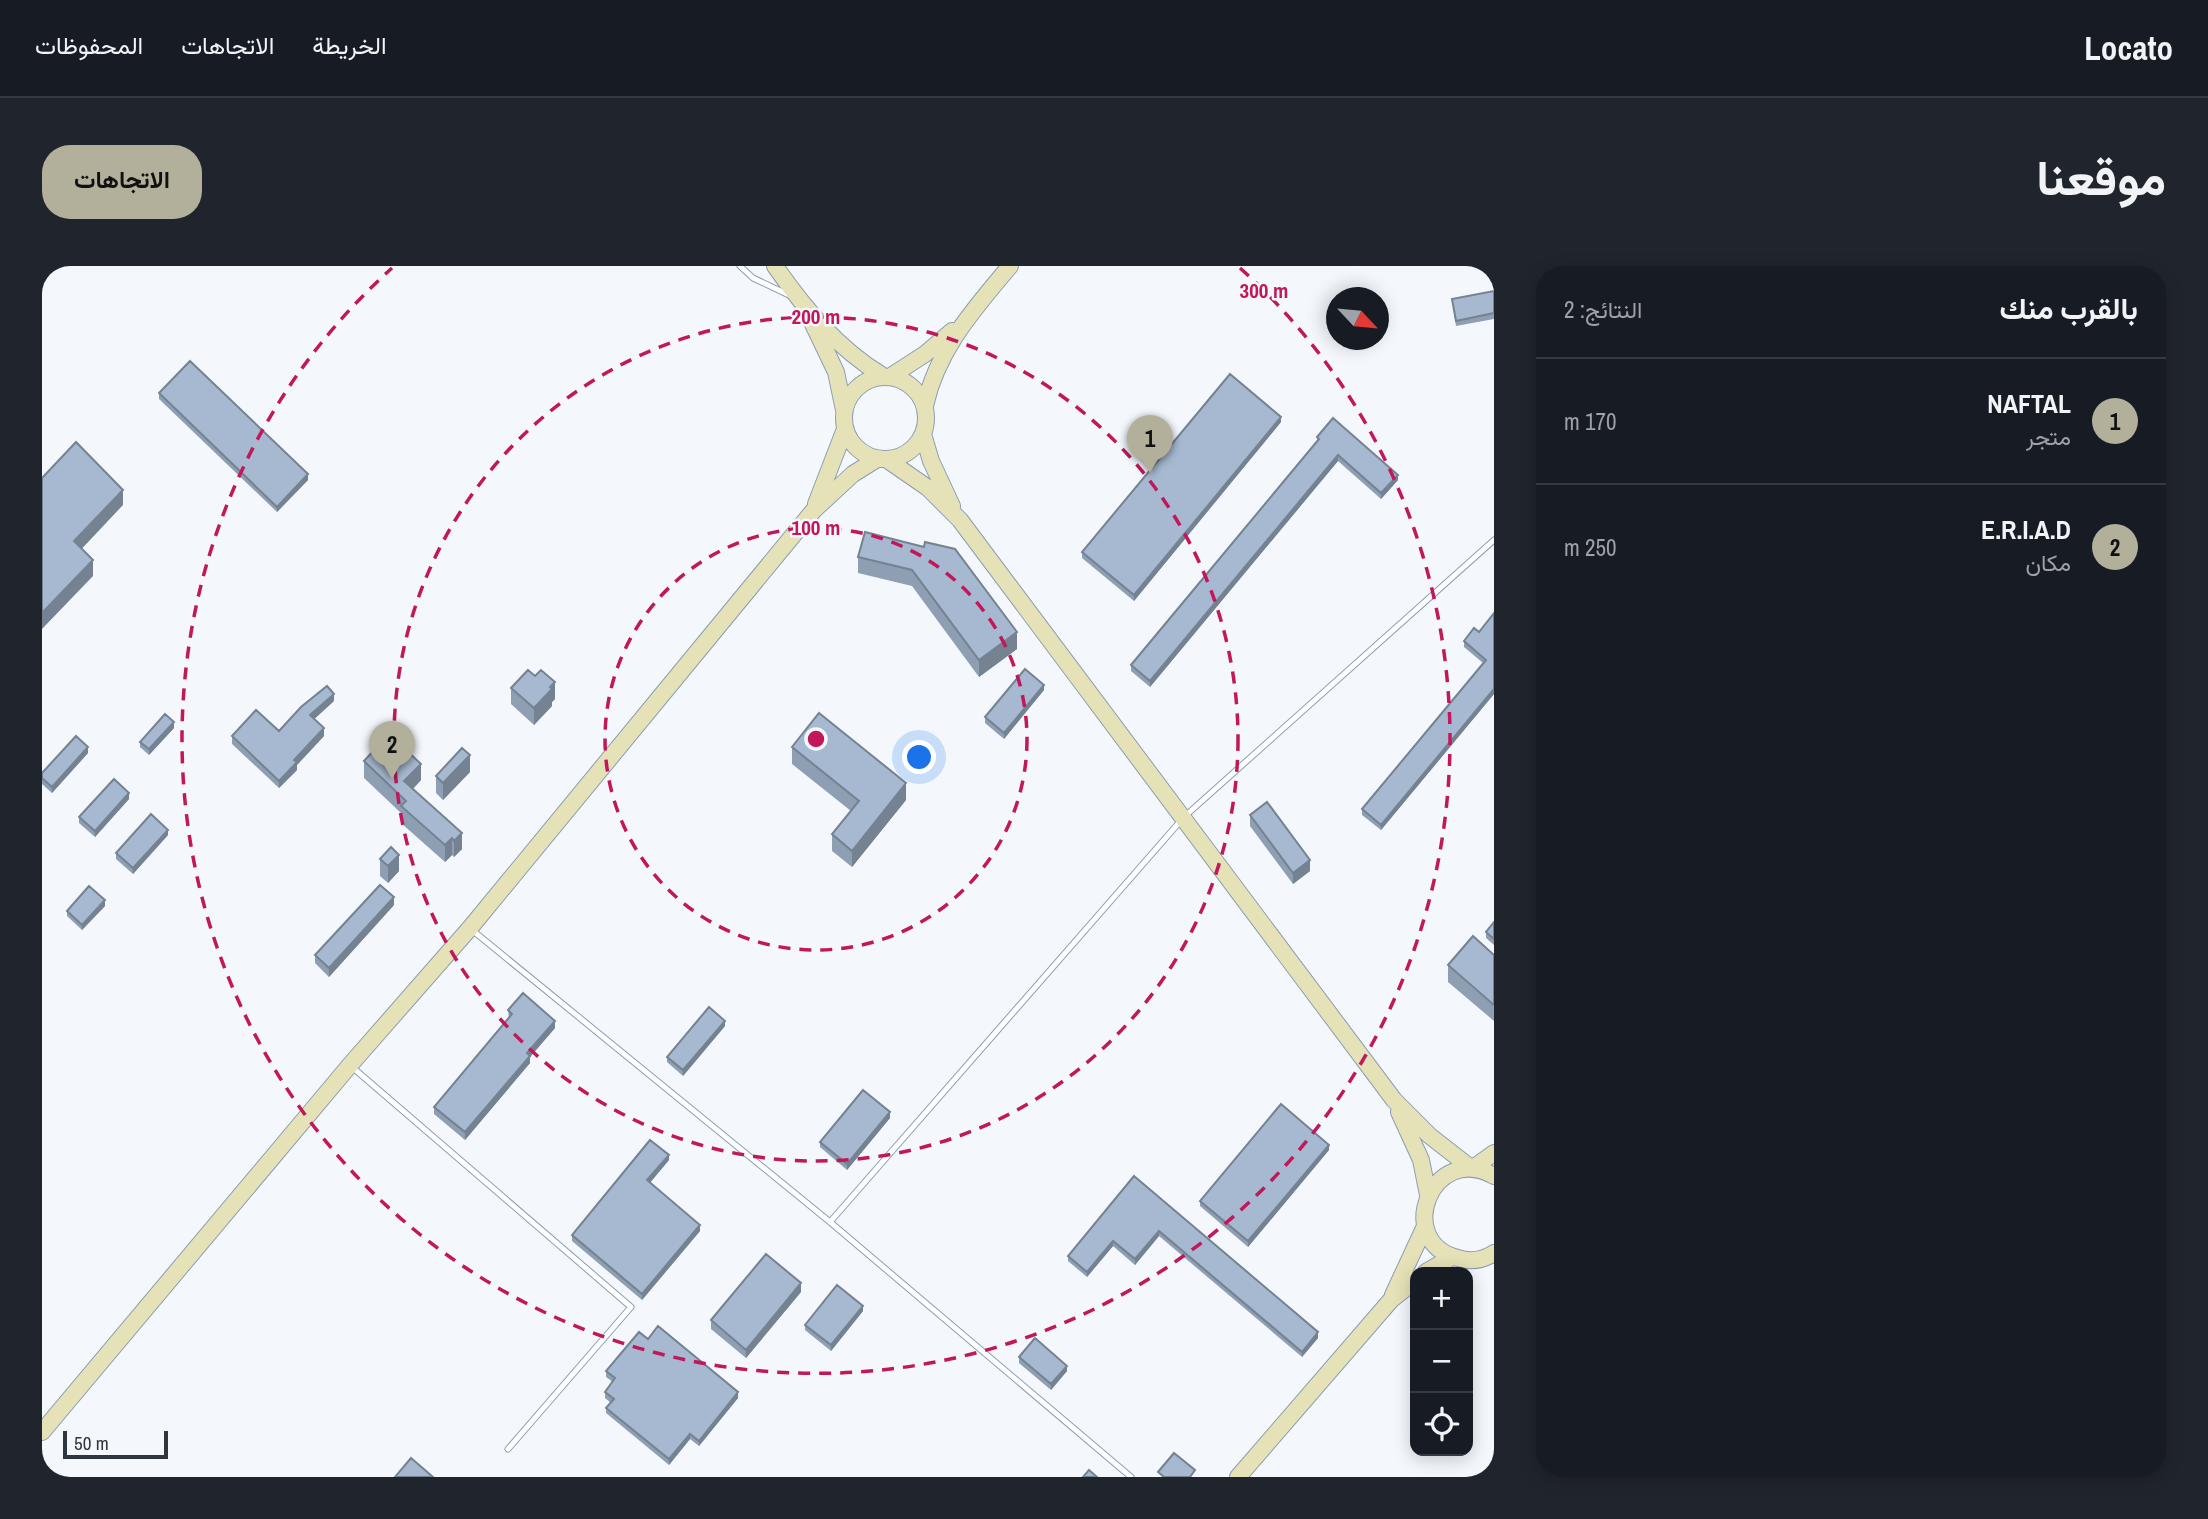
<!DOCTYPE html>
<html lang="ar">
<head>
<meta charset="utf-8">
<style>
  body { margin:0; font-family:"Archivo Narrow",Vazirmatn,sans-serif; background:#20242c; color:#f1f3f6; direction:rtl }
  .controls { position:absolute; right:21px; bottom:21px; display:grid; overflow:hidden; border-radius:14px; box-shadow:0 4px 18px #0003 }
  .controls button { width:63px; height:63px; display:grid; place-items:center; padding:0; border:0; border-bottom:2px solid #363941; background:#171b24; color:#f1f3f6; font:35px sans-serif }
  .compass { position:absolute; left:1284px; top:21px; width:63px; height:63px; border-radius:50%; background:#171b24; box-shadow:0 4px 18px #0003; rotate:116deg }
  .scale { position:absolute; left:21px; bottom:18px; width:105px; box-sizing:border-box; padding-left:7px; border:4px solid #2e363f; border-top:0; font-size:19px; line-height:24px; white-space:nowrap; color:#2e363f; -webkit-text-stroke:5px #f4f8fd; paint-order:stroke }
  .you { position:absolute; left:878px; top:492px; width:24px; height:24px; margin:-18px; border:5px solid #fff; border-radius:50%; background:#1a73e8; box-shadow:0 0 0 10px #1a73e833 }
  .badge { display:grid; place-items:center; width:46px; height:46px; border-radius:50%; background:#b2b09b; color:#111; font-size:23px; font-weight:700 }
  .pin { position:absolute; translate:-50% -58px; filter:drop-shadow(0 2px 4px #0008) }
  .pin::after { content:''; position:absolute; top:37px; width:24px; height:21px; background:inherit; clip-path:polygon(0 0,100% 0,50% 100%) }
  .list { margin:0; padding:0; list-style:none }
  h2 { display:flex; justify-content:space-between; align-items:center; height:91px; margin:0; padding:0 28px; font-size:30px }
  h2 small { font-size:23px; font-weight:400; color:#9ea1a6 }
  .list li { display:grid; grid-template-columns:46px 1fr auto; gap:21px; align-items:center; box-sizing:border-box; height:126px; padding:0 28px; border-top:2px solid #363941 }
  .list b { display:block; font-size:26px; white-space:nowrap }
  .list p { margin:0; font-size:23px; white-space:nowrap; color:#9ea1a6 }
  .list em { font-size:23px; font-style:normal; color:#9ea1a6 }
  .icon { flex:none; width:38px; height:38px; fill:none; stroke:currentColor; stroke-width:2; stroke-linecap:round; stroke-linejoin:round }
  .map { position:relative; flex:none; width:1452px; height:1211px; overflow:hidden; direction:ltr; border-radius:28px }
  header { display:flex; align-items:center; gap:42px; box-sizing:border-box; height:98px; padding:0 35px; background:#171b24; border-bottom:2px solid #363941 }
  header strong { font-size:33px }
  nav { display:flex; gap:38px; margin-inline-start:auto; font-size:24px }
  .intro { display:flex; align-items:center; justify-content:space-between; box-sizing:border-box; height:168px; padding:0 42px }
  h1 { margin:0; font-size:49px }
  .button { padding:18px 32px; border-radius:28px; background:#b2b09b; color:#111; font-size:24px; font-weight:700 }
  main { display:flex; gap:42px; padding:0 42px }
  aside { flex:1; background:#171b24; border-radius:28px; box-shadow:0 4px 18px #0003 }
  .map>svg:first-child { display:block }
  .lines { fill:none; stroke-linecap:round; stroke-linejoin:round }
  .lane-casing { stroke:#8b9db4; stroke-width:7 }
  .secondary-casing { stroke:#8b9db4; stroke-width:18 }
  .lane { stroke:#fff; stroke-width:5 }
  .secondary { stroke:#e6e2b7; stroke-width:16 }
  .wall { fill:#8f9fb3 }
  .shaded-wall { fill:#748292 }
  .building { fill:#a6b9d0; stroke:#748292; stroke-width:2 }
  .ring { fill:none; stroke:#c2185b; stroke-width:3.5; stroke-dasharray:12 9 }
  .centre { fill:#c2185b; stroke:#f4f8fd; stroke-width:3.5 }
  .ring-label { font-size:21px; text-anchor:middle; font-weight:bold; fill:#c2185b; stroke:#f4f8fd; stroke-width:5; stroke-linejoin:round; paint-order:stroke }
</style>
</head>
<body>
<header>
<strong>Locato</strong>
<nav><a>الخريطة</a><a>الاتجاهات</a><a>المحفوظات</a></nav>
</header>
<div class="intro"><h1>موقعنا</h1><a class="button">الاتجاهات</a></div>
<main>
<aside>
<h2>بالقرب منك<small>النتائج: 2</small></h2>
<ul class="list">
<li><span class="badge">1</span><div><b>NAFTAL</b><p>متجر</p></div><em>170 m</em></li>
<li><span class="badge">2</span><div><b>E.R.I.A.D</b><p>مكان</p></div><em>250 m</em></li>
</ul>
</aside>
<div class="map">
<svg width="1452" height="1211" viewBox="0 0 1452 1211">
  <rect width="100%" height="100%" fill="#f4f8fd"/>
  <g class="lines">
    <g class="lane-casing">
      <path id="lane" d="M698 0 711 12 747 29
        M430 664 788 956 1089 1211
        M310 801 589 1041 466 1183
        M788 956 1142 551 1452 274"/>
    </g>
    <g class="secondary-casing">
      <path id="secondary" d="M733 0C763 43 795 82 841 110
        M771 58 794 106 802 144
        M849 110 883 88 910 65
        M802 152a41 41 0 1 1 82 0a41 41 0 1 1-82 0Z
        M883 140C895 84 932 43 968 0
        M881 168 889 195 910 240
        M844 193 886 222 918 254 1352 834 1388 870 1429 902
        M774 238 803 163
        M1357 846 1379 894 1386 929
        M1431 902 1452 887
        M1452 910C1390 875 1351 976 1416 992 1428 996 1441 994 1452 987
        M1384 1006 1410 991
        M1351 1029 1383 960
        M0 1166 308 799 428 662 772 244 811 208 835 193
        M1196 1211 1349 1034 1373 1015"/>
    </g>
    <use href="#lane" class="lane"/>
    <use href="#secondary" class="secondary"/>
  </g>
  <path class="wall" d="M1452 25V53L1414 60 1410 33Z
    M117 127 266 214 235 246 117 133Z
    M1239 156 1092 335 1040 292V286Z
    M1275 171 1356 214 1339 233 1296 195 1108 421 1089 405V399L1275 176Z
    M823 266 975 383 937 411 870 320 816 307V291Z
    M1437 366 1452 428 1339 564 1320 549V543L1441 397 1422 381V375Z
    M469 422 513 433 510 436V440L492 459 469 438Z
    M1002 424 962 473 943 457V451Z
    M292 435 272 453 282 470 255 499V504L237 522 190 478V470L237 465Z
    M132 462 107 489 98 481V476Z
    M750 481 864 534 810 601 790 585V568L809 545 750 498Z
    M46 487 10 527 0 518V507Z
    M322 495 379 514 371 523 420 583 412 591 410 589 403 596 359 557V547L322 512Z
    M428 506 401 534 394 527V510Z
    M87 533 53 571 37 557V551Z
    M1208 549 1268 605 1251 618 1208 560Z
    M126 569 91 608 74 593V587Z
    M338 593 357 605 346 617 338 610Z
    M352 639 287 711 273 697V689Z
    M63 640 40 664 25 650V645Z
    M1452 656V679L1444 672V666Z
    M1452 689V755L1406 716V699Z
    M466 744 513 762 488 791V797L423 874 392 848V841L467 753Z
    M683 760 641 810 625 796V791Z
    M848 852 805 904 778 881V876Z
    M1287 884 1206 981 1158 940V935Z
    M627 894 608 917 658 965 600 1034 530 975V969Z
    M1092 910 1276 1072 1260 1091 1117 970 1093 999 1071 980 1045 1011 1026 995V990Z
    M759 1026 704 1092 669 1063V1054Z
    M821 1045 789 1085 763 1064V1059Z
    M606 1073 696 1132 657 1180 648 1173 627 1199 564 1147V1142L569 1137 563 1132V1126L571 1116 564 1111V1105Z
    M977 1091 1025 1105 1009 1124 977 1097Z"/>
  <path class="shaded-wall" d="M1239 151V156L1092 335V329Z
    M1296 189V195L1108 421V415Z
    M266 208V214L235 246V241Z
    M1356 209V214L1339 233V227Z
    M81 224V239L32 291V275Z
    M51 294V310L0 363V347Z
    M975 366V383L937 411V394Z
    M513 416V433L510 436V440L492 459V442Z
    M1002 419V424L962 473V467Z
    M1452 423V428L1339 564V559Z
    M292 428V435L268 457V449Z
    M132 456V462L107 489V483Z
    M282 462V470L255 499V504L237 522V515L252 494Z
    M46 481V487L10 527V521Z
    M428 489V506L401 534V517Z
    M379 498V514L362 532V515Z
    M864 517V534L810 601V585Z
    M87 527V533L53 571V565Z
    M126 564V569L91 608V602Z
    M420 567V583L412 591V575Z
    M410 572V589L403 596V579Z
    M357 589V605L346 617V600Z
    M1268 594V605L1251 618V607Z
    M352 631V639L287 711V702Z
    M63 634V640L40 664V659Z
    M513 755V762L488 791V797L423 874V866L485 787Z
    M683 755V760L641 810V804Z
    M848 846V852L805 904V898Z
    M1287 879V884L1206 981V975Z
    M627 889V894L605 920V914Z
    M658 959V965L600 1034V1028Z
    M1117 965V970L1093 999V993Z
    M1071 975V980L1045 1011V1006Z
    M759 1017V1026L704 1092V1084Z
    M821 1040V1045L789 1085V1079Z
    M1276 1066V1072L1260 1091V1086Z
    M1025 1100V1105L1009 1124V1118Z
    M696 1126V1132L657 1180V1175Z
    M648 1168V1173L627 1199V1193Z"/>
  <path class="building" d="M1452 25V47L1414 55 1410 33Z
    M148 95 266 208 235 241 117 127Z
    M1188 108 1239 151 1092 329 1040 286Z
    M1291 152 1356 209 1339 227 1296 189 1108 415 1089 399 1277 173 1275 171Z
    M34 176 81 224 32 275 51 294 0 347V212Z
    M823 266 882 281 883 276 913 283 975 366 937 394 870 304 816 291Z
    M1452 347V423L1339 559 1320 543 1444 394 1422 375 1432 362 1437 366Z
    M983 403 1002 419 962 467 943 451Z
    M486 404 493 410 499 404 513 416 508 421 510 423 492 442 469 422Z
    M285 420 292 428 268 449 282 462 252 494 255 496 237 515 190 470 214 444 237 465 259 441Z
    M777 447 864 517 810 585 790 568 817 535 750 481Z
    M123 448 132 456 107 483 98 476Z
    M347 468 379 498 362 515 420 567 412 575 410 572 403 579 359 540 364 535 322 495Z
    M34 470 46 481 10 521 0 512V507Z
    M420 482 428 489 401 517 394 510Z
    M72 513 87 527 53 565 37 551Z
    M1225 536 1268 594 1251 607 1208 549Z
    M109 548 126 564 91 602 74 587Z
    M349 581 357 589 346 600 338 593Z
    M338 619 352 631 287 702 273 689Z
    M47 620 63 634 40 659 25 645Z
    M1452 656V673L1444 666Z
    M1431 670 1452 689V739L1406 699Z
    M481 727 513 755 485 787 488 790 423 866 392 841 470 748 466 744Z
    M667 741 683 755 641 804 625 791Z
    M821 824 848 846 805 898 778 876Z
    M1239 838 1287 879 1206 975 1158 935Z
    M608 874 627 889 605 914 658 959 600 1028 530 969Z
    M1092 910 1276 1066 1260 1086 1117 965 1093 993 1071 975 1045 1006 1026 990Z
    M724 988 759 1017 704 1084 669 1054Z
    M795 1019 821 1040 789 1079 763 1059Z
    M616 1060 696 1126 657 1175 648 1168 627 1193 564 1142 572 1133 563 1126 573 1112 564 1105 597 1066 606 1073Z
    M993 1072 1025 1100 1009 1118 977 1091Z
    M1132 1187 1153 1204 1148 1211H1122L1116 1206Z
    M369 1192 391 1211H353Z
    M1047 1204 1055 1211H1041Z"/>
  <g class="ring">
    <circle cx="774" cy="473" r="211"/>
    <circle cx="774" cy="473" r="422"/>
    <path d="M1198 2A634 634 0 1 1 350 2"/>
  </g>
  <circle cx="774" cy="473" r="10" class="centre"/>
  <g class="ring-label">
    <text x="1222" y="32">300 m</text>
    <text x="774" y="58">200 m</text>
    <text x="774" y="269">100 m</text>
  </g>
</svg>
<div class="controls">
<button>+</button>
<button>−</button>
<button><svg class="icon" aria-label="locate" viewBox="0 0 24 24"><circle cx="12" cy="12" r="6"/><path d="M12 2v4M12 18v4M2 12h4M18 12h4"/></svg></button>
</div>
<svg class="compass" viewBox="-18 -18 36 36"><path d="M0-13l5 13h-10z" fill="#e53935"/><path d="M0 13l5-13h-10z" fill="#9ea1a6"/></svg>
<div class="scale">50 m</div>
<div class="you"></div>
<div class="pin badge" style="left:1108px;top:207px">1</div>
<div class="pin badge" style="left:350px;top:513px">2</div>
</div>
</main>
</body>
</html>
